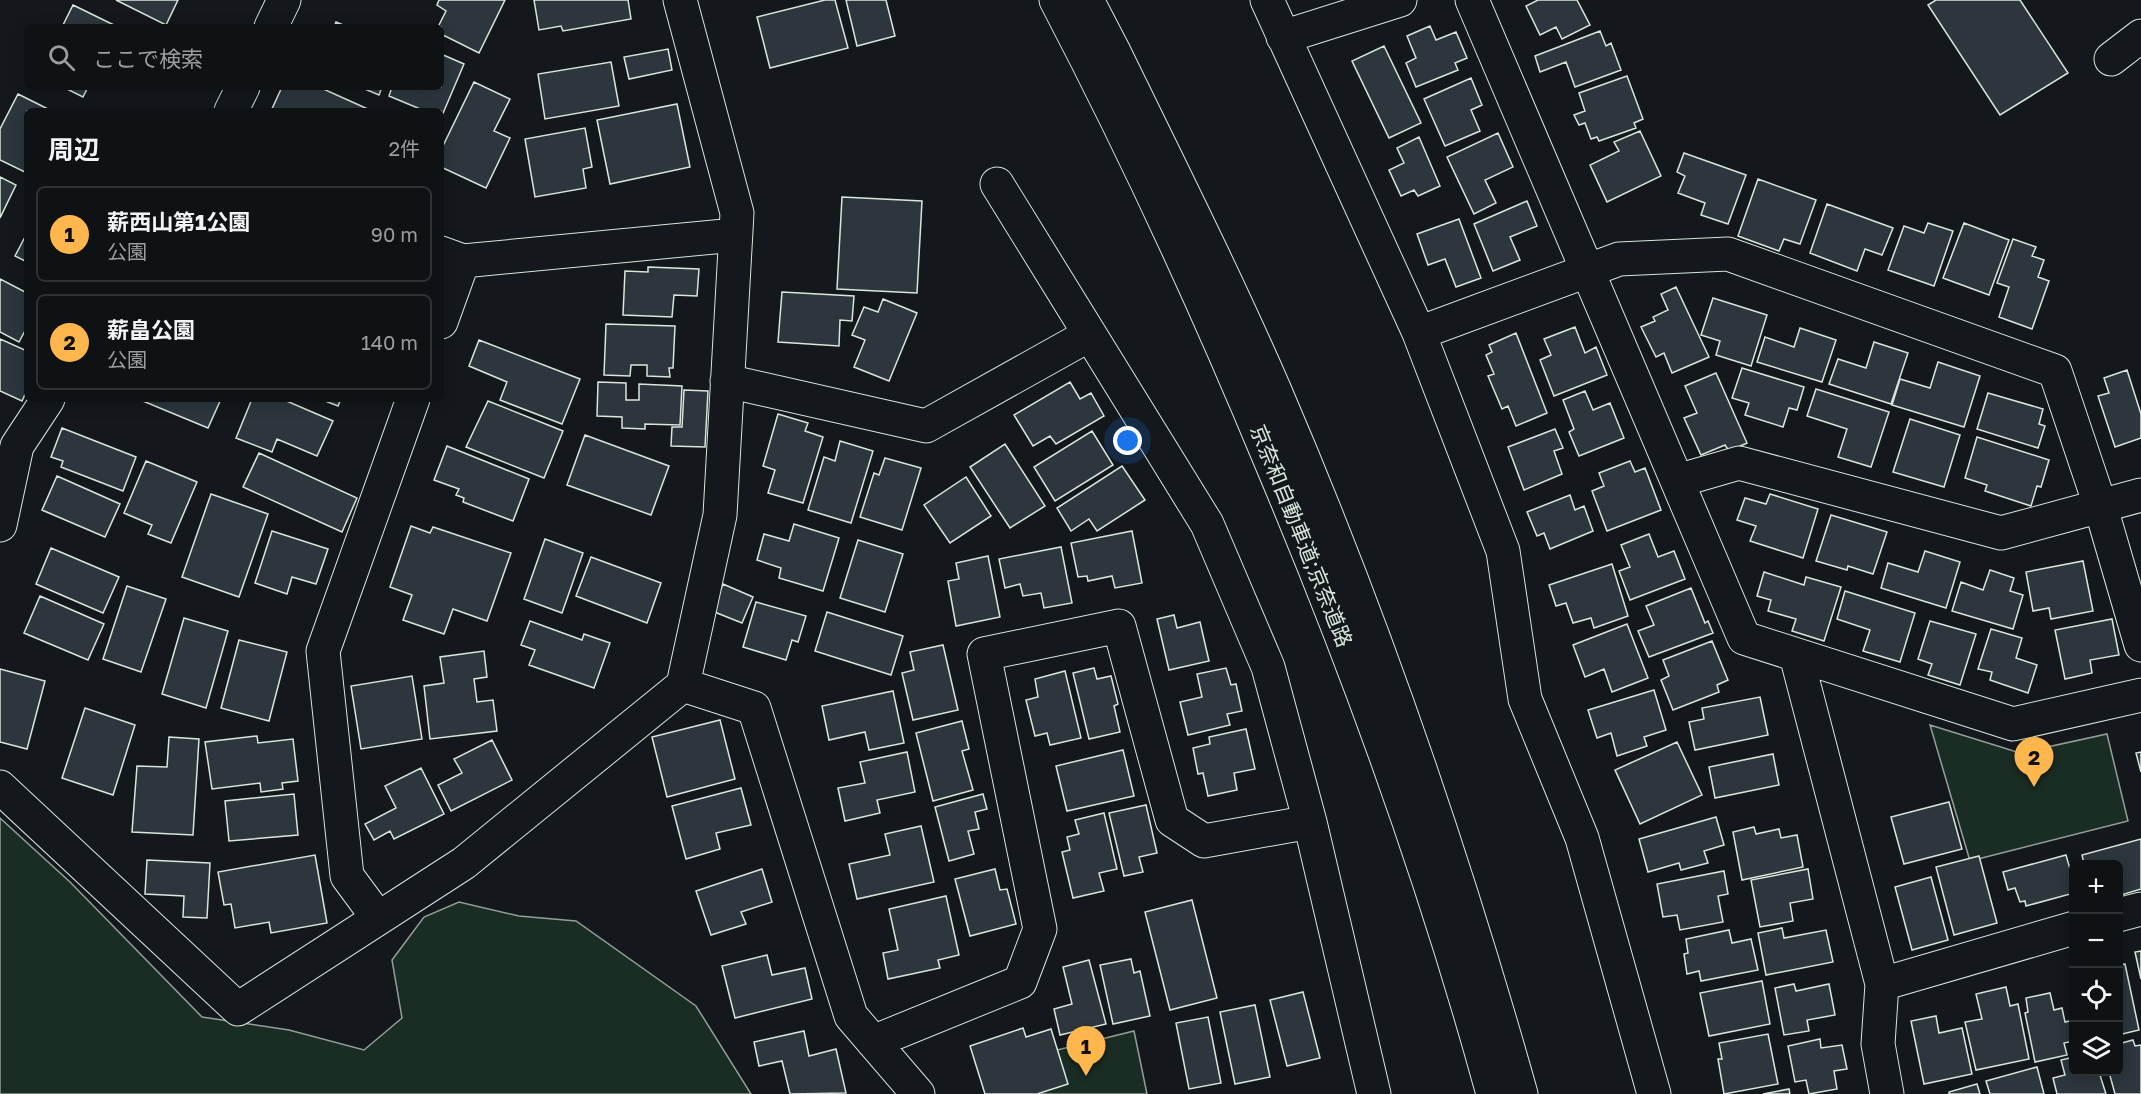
<!DOCTYPE html>
<html lang="ja">
<head>
<meta charset="utf-8">
<style>
  body { margin:0; font-family:"Golos Text","Noto Sans JP",sans-serif; background:#181b1e; color:#f1f3f6 }
  .controls { position:absolute; right:18px; bottom:18px; display:grid; overflow:hidden; border-radius:9px; box-shadow:0 3px 15px #0003 }
  .controls button { width:54px; height:54px; display:grid; place-items:center; padding:0; border:0; border-bottom:2px solid #2f3234; background:#0f1215; color:#f1f3f6; font:30px sans-serif }
  .you { position:absolute; left:1128px; top:441px; width:21px; height:21px; margin:-15px; border:4px solid #fff; border-radius:50%; background:#1a73e8; box-shadow:0 0 0 9px #1a73e833 }
  .badge { display:grid; place-items:center; width:39px; height:39px; border-radius:50%; background:#ffb74d; color:#111; font-size:20px; font-weight:700 }
  .pin { position:absolute; translate:-50% -50px; filter:drop-shadow(0 2px 3px #0008) }
  .pin::after { content:''; position:absolute; top:32px; width:21px; height:18px; background:inherit; clip-path:polygon(0 0,100% 0,50% 100%) }
  .list { margin:0; padding:0; list-style:none }
  h2 { display:flex; justify-content:space-between; align-items:center; height:78px; margin:0; padding:0 24px; font-size:26px }
  h2 small { font-size:20px; font-weight:400; color:#9b9ea0 }
  .list li { display:grid; grid-template-columns:39px 1fr auto; gap:18px; align-items:center; box-sizing:border-box; height:96px; margin:0 12px 12px; padding:0 12px; border:2px solid #2f3234; border-radius:9px }
  .list b { display:block; font-size:22px; white-space:nowrap }
  .list p { margin:0; font-size:20px; white-space:nowrap; color:#9b9ea0 }
  .list em { font-size:20px; font-style:normal; color:#9b9ea0 }
  .icon { flex:none; width:33px; height:33px; fill:none; stroke:currentColor; stroke-width:2; stroke-linecap:round; stroke-linejoin:round }
  .map { position:relative; flex:none; width:2141px; height:1094px; overflow:hidden }
  .search { position:absolute; background:#0f1215; box-shadow:0 3px 15px #0003; left:24px; top:24px; width:420px; height:66px; display:flex; align-items:center; gap:15px; box-sizing:border-box; padding:0 21px; border-radius:9px; color:#9b9ea0; font-size:22px }
  .panel { position:absolute; background:#0f1215; box-shadow:0 3px 15px #0003; left:24px; top:108px; width:420px; height:294px; border-radius:9px }
  .map>svg:first-child { display:block }
  .green { fill:#1a2d24; stroke:#939e99; stroke-width:1.5 }
  .building { fill:#2c363c; stroke:#d8e6dc; stroke-width:1.5 }
  .lines { fill:none; stroke-linecap:round; stroke-linejoin:round }
  .street-casing { stroke:#d8e6dc; stroke-width:35 }
  .highway-casing { stroke:#d8e6dc; stroke-width:35 }
  .street { stroke:#14181c; stroke-width:33 }
  .highway { stroke:#14181c; stroke-width:33 }
  .labels { text-anchor:middle; stroke-width:4.5; stroke-linejoin:round; paint-order:stroke }
  .street-label { font-size:21px; fill:#d8e6dc; stroke:#14181c }
</style>
</head>
<body>
<div class="map">
<svg width="2141" height="1094" viewBox="0 0 2141 1094">
  <rect width="100%" height="100%" fill="#14181c"/>
  <path class="green" d="M1930 725 2020 753 2107 734 2128 821 1970 861Z
    M0 818 70 882 202 1017 289 1030 364 1050 402 1018 392 960 424 917 459 902 519 916 576 921 696 1006 751 1094H0Z
    M1134 1031 1147 1094H1034L1025 1058Z"/>
  <path class="building" d="M116 0H178L166 25Z
    M439 0H505L479 53 441 34V27H438L446 11 437 5Z
    M534 0H628L631 19 563 31 561 26 539 30Z
    M825 0H835L848 48 770 68 757 17Z
    M846 0H886L895 36 857 46Z
    M1538 0H1577L1590 25 1562 39 1556 27 1540 35 1526 6Z
    M1936 0H2020L2068 73 2000 115 1928 5Z
    M73 5 118 27H62Z
    M336 22 348 27H334Z
    M1430 26 1436 40 1456 32 1467 58 1455 63 1458 70 1416 87 1406 63 1416 58 1407 36Z
    M1600 31 1606 46 1611 43 1621 70 1575 87 1566 62 1540 72 1535 56Z
    M1384 46 1421 123 1389 138 1352 61Z
    M668 49 672 70 629 79 624 57Z
    M441 54 464 64 441 118V111H425L389 96 392 87H441Z
    M611 62 619 106 545 119 538 74Z
    M1627 76 1643 119 1634 123 1636 128 1599 141 1597 137 1591 139 1585 123 1579 125 1574 115 1585 111 1579 93Z
    M1471 78 1482 105 1471 110 1480 131 1445 146 1424 99Z
    M474 82 510 99 494 131 510 138 486 188 441 167V150Z
    M63 87H88L83 97Z
    M282 87 309 89 310 87H319L370 110 271 111Z
    M360 87H382L379 95Z
    M18 94 52 111H27V173L0 160V129Z
    M677 104 690 167 610 184 597 120Z
    M585 128 592 167 583 169 586 188 535 197 525 139Z
    M1640 131 1661 176 1607 202 1590 165 1619 151 1614 142Z
    M1498 133 1513 167 1485 180 1496 203 1474 214 1447 157Z
    M1419 137 1440 186 1418 196 1414 190 1401 196 1389 170 1404 163 1397 148Z
    M1684 153 1746 175 1728 224 1701 215 1705 203 1678 193 1685 176 1677 172Z
    M0 177 16 185 0 218Z
    M1758 179 1816 200 1800 244 1784 239 1779 251 1738 236Z
    M842 197 922 201 917 293 837 289Z
    M1527 201 1537 226 1510 237 1520 260 1493 271 1474 224Z
    M1827 204 1893 228 1882 255 1865 249 1857 271 1810 253Z
    M1459 219 1481 278 1456 287 1445 259 1428 265 1417 234Z
    M1928 223 1953 231 1934 286 1888 270 1904 226 1924 233Z
    M1964 223 2009 240 1989 295 1943 278Z
    M27 233V262L15 256Z
    M2013 239 2036 247 2032 256 2044 260 2038 277 2049 281 2032 329 1999 317 2009 287 1997 283Z
    M648 267 699 269 697 296 674 295 672 317 623 315 625 271 648 272Z
    M0 279 27 293V327L19 342 0 332Z
    M1676 287 1709 357 1672 373 1664 353 1656 357 1641 327 1655 321 1653 317 1668 310 1661 294Z
    M782 292 854 296 852 321 840 320 839 346 778 342Z
    M1713 298 1767 315 1751 366 1716 355 1720 341 1701 335Z
    M883 299 917 313 889 381 854 367 865 340 852 335 864 307 878 312Z
    M606 324 675 326 673 368H669L670 377 647 376V365H631L630 376 604 375Z
    M1575 327 1585 353 1596 347 1607 375 1554 396 1540 360 1551 355 1544 339Z
    M1800 328 1836 340 1822 382 1757 362 1765 337 1794 347Z
    M1516 333 1547 413 1516 426 1508 406 1502 409 1488 376 1494 374 1486 355 1492 352 1489 345Z
    M0 339 27 351V390L22 401 0 391Z
    M479 340 580 379 562 424 500 400 507 382 469 366Z
    M1874 342 1908 353 1891 404 1829 384 1838 359 1866 368Z
    M1938 362 1980 376 1964 427 1892 405 1900 379 1930 388Z
    M1742 368 1804 387 1797 410 1789 408 1783 427 1745 415 1749 403 1732 398Z
    M2127 370 2141 414V438L2115 447 2098 396 2109 393 2104 378Z
    M1716 373 1747 443 1729 451 1725 445 1701 455 1684 418 1697 413 1685 386Z
    M598 382 626 383V400H639V384L682 386 680 425 645 424V429L622 428V417L597 416Z
    M1070 382 1080 399 1091 393 1104 416 1056 444 1050 436 1033 446 1014 415Z
    M1816 389 1889 412 1871 467 1838 457 1847 429 1807 416Z
    M684 390 708 391 705 447 671 446 672 427H682Z
    M1585 391 1593 410 1610 403 1624 438 1579 456 1569 432 1574 429 1563 400Z
    M1988 393 2043 409 2039 424 2045 426 2038 448 1977 429Z
    M138 399H221L208 428Z
    M252 399H282L333 421 317 456 277 439 272 452 236 438Z
    M320 399H341L338 406Z
    M488 401 563 431 544 478 466 447Z
    M778 414 808 423 805 431 823 437 803 503 768 493 775 470 763 466Z
    M1910 419 1960 435 1944 487 1893 472Z
    M62 428 136 457 123 491 61 467 63 461 51 457Z
    M1555 429 1563 448 1554 451 1562 474 1524 490 1508 447Z
    M1092 431 1113 465 1055 501 1034 467Z
    M585 435 669 466 651 515 567 485Z
    M1977 437 2049 460 2041 487 2037 486 2031 506 1985 491 1987 485 1965 478Z
    M840 441 873 451 851 523 808 510 824 457 835 461Z
    M1005 444 1045 506 1010 528 970 467Z
    M447 446 529 479 513 521 463 502 464 498 456 495 459 489 434 480Z
    M259 453 357 498 342 532 243 487Z
    M885 458 921 468 902 530 860 517 874 473 879 475Z
    M146 461 197 482 171 543 148 534 152 525 124 513Z
    M1630 461 1635 472 1645 468 1661 510 1607 531 1592 491 1604 486 1599 473Z
    M1122 466 1145 500 1097 531 1089 519 1071 531 1057 508Z
    M57 476 120 504 105 537 42 510Z
    M966 477 991 516 950 543 924 505Z
    M211 494 268 514 239 597 182 577Z
    M1770 494 1818 509 1803 558 1750 541 1756 526 1737 520 1745 498 1766 504Z
    M1570 495 1575 510 1584 506 1593 531 1550 549 1544 533 1537 536 1527 512Z
    M1831 515 1887 532 1873 574 1848 566 1847 570 1816 561Z
    M794 524 839 538 823 591 779 578 781 568 757 560 764 534 789 541Z
    M411 526 430 533 433 527 511 553 487 621 453 609 444 634 403 620 412 595 390 587Z
    M272 531 328 549 316 584 292 577 287 594 255 583Z
    M1132 531 1142 583 1115 588 1112 576 1088 581 1087 576 1078 577 1071 543Z
    M1649 534 1658 557 1674 551 1685 579 1630 600 1619 571 1630 567 1621 545Z
    M545 539 583 553 562 613 524 599Z
    M858 540 903 554 885 612 840 598Z
    M1061 547 1072 603 1044 608 1041 593 1023 596 1020 584 1005 588 999 559Z
    M51 548 119 577 103 613 36 584Z
    M1925 551 1960 562 1946 608 1881 588 1888 563 1918 572Z
    M988 556 1000 617 956 626 948 581 959 579 956 563Z
    M591 557 661 583 647 623 576 596Z
    M2083 561 2093 611 2051 619 2049 608 2033 611 2026 572Z
    M1612 564 1628 616 1594 628 1591 618 1573 623 1566 603 1556 606 1549 585Z
    M1990 570 2014 578 2010 591 2023 595 2013 629 1952 611 1961 582 1983 590Z
    M1764 572 1804 585 1806 577 1841 587 1824 641 1792 631 1796 619 1768 611 1771 600 1757 596Z
    M723 584 753 597 742 623 712 611Z
    M127 586 166 599 141 672 103 659Z
    M1691 588 1705 623 1708 621 1713 633 1649 657 1638 631 1654 625 1646 606Z
    M1845 591 1915 613 1900 662 1863 651 1870 630 1837 619Z
    M40 596 104 624 88 660 24 633Z
    M756 602 806 616 798 642 792 640 786 660 743 647Z
    M827 612 903 636 891 675 815 651Z
    M1174 615 1177 628 1200 622 1209 661 1169 670 1157 619Z
    M184 618 228 631 206 708 162 694Z
    M2112 619 2119 655 2090 660 2092 673 2065 679 2055 630Z
    M530 621 582 640 584 634 610 643 594 688 529 665 535 650 521 645Z
    M1930 621 1976 634 1960 685 1928 675 1932 664 1918 659Z
    M1627 624 1648 678 1612 692 1604 669 1585 677 1573 645Z
    M1991 629 2022 638 2016 658 2037 665 2028 693 1990 680 1992 672 1978 669Z
    M239 640 287 652 269 721 221 708Z
    M1712 641 1728 680 1717 685 1719 692 1673 710 1661 680 1669 676 1663 660Z
    M943 645 958 710 913 720 902 673 914 670 910 652Z
    M484 651 487 677 474 679 477 702 493 700 497 731 430 739 424 686 444 683 440 657Z
    M1094 668 1097 679 1111 676 1118 704 1114 706 1120 732 1089 739 1073 673Z
    M1226 668 1231 685 1236 684 1242 711 1227 714 1230 725 1188 735 1180 702 1202 697 1197 674Z
    M0 669 45 681 27 749 0 742Z
    M1065 671 1081 738 1050 745 1047 733 1035 736 1026 700 1038 697 1035 679Z
    M412 676 422 739 361 749 351 686Z
    M1654 690 1666 730 1644 737 1647 746 1617 756 1611 733 1597 738 1588 710Z
    M893 691 904 743 869 750 865 732 829 740 822 706Z
    M1760 697 1768 735 1695 750 1689 722 1704 719 1702 708Z
    M85 708 135 725 113 795 62 778Z
    M720 720 735 779 667 797 652 737Z
    M962 721 969 749 962 751 973 790 933 801 916 733Z
    M1246 729 1255 769 1234 773 1237 790 1208 796 1203 773 1198 774 1193 748 1210 744 1209 737Z
    M257 736 258 743 293 739 298 781 282 783 283 789 261 792 260 783 212 789 205 742Z
    M169 737 199 739 193 835 132 832 137 766 167 767Z
    M492 740 512 780 451 811 438 785 462 773 454 759Z
    M1677 742 1702 795 1640 824 1615 770Z
    M1123 750 1134 796 1067 811 1056 766Z
    M907 752 915 792 877 800 880 813 845 821 838 788 865 783 860 762Z
    M2141 752V772L2136 753Z
    M1773 754 1779 785 1715 798 1709 767Z
    M421 768 444 814 394 839 390 831 374 840 365 824 396 808 385 786Z
    M741 788 751 825 716 833 720 849 686 859 672 806Z
    M294 794 298 835 229 841 225 801Z
    M983 794 987 809 975 812 979 829 968 831 974 854 949 861 935 807Z
    M1949 802 1962 849 1904 864 1891 817Z
    M1146 805 1157 853 1139 857 1143 872 1124 876 1109 813Z
    M1104 813 1117 869 1099 873 1104 891 1073 898 1062 852 1070 850 1067 837 1079 834 1075 820Z
    M1716 817 1724 845 1704 851 1708 863 1681 870 1679 863 1648 872 1639 839Z
    M921 826 934 882 857 899 849 864 890 855 885 834Z
    M1754 827 1756 834 1779 829 1781 838 1797 835 1803 867 1742 880 1733 832Z
    M2141 839V889L2118 896V864H2084L2082 855Z
    M315 855 327 923 271 933 269 922 235 928 231 904 224 905 218 872Z
    M2066 855 2074 883V893L2026 906 2025 901 2020 902 2015 888 2008 890 2003 872Z
    M1979 856 1997 923 1954 935 1936 867Z
    M147 860 210 863 207 918 183 917 184 896 145 894Z
    M762 869 772 902 741 912 746 924 711 935 696 891Z
    M995 869 1000 890 1007 889 1016 924 970 936 955 879Z
    M1808 869 1813 899 1790 903 1793 921 1760 927 1751 880Z
    M1724 871 1728 894 1718 896 1723 922 1680 930 1677 915 1663 917 1657 884Z
    M1931 877 1948 940 1912 950 1895 887Z
    M946 896 959 955 938 960 940 968 888 979 883 953 898 950 889 909Z
    M1192 900 1217 998 1170 1010 1145 912Z
    M1782 928 1784 938 1826 930 1833 962 1766 975 1758 933Z
    M1729 930 1732 943 1751 939 1758 970 1701 981 1699 971 1687 974 1684 954 1688 953 1686 939Z
    M2141 951V979L2135 952Z
    M767 955 772 975 805 968 812 999 735 1018 722 966Z
    M1131 959 1134 973 1140 971 1150 1016 1113 1024 1100 965Z
    M1089 960 1106 1024 1060 1035 1054 1009 1072 1004 1063 967Z
    M2125 964 2139 1030 2118 1035V965Z
    M1762 981 1770 1024 1709 1036 1700 993Z
    M1794 984 1796 991 1829 984 1835 1015 1807 1020 1809 1031 1784 1035 1775 988Z
    M2006 987 2010 1006 2018 1004 2029 1059 1976 1070 1965 1022 1982 1019 1976 994Z
    M1303 992 1320 1058 1287 1066 1270 1000Z
    M2050 993 2054 1010 2062 1008 2065 1022 2074 1020V1041L2064 1043 2067 1055 2035 1062 2025 1013 2028 1012 2026 998Z
    M1255 1005 1270 1077 1235 1084 1220 1012Z
    M1936 1016 1939 1033 1962 1028 1972 1074 1924 1084 1911 1021Z
    M1208 1017 1221 1083 1189 1089 1176 1023Z
    M1023 1028 1026 1037 1051 1029 1068 1084 1037 1094H985L970 1046Z
    M804 1031 809 1056 836 1049 846 1093 790 1094 782 1061 759 1066 754 1042Z
    M1768 1034 1778 1084 1724 1094 1718 1059H1722L1719 1043Z
    M1820 1039 1821 1048 1842 1045 1847 1069 1834 1071 1837 1089 1809 1094 1806 1080 1795 1082 1788 1046Z
    M2133 1040 2135 1046 2141 1045V1094H2115L2109 1072H2118V1044Z
    M2074 1057V1072H2099L2106 1094H2057L2053 1078 2065 1075 2061 1060Z
    M2037 1067 2044 1094H1990L1986 1081Z
    M1977 1084 1980 1094H1949V1092Z
    M1789 1089 1790 1094H1763Z"/>
  <g class="lines">
    <g class="street-casing">
      <path id="street" d="M1267 0 1419 333 1503 551 1525 699 1582 838 1654 1094
        M1472 0 1744 638 2013 724 2141 695
        M271 27 284 0
        M1283 37 1400 0
        M2111 59 2141 36
        M231 111 243 87
        M997 184 1207 524 1268 667 1310 822 1374 1094
        M441 253 463 261 735 235
        M441 322 463 261
        M1419 333 1619 259 1728 254 2055 371 2101 508 2141 645
        M727 381 926 426 1089 335
        M1677 481 1739 463 2001 533 2141 495
        M0 525 17 446 48 399
        M1796 655 1882 984 1878 1044 1887 1094
        M683 685 754 708 851 1016 918 1094
        M0 787 238 1009 464 863 683 685 720 515 737 213 680 0
        M2118 915 2141 909
        M378 918 347 876 323 651 413 399
        M1882 984 2074 928
        M873 1042 1020 982 1040 929 984 654 1119 626 1172 820 1204 841 1310 822"/>
    </g>
    <g class="highway-casing">
      <path id="highway" d="M1056 0C1135 151 1206 305 1271 462 1358 668 1434 878 1493 1094
        M1087 0 1113 50C1168 163 1225 276 1275 391 1373 619 1454 856 1521 1094"/>
    </g>
    <use href="#street" class="street"/>
    <use href="#highway" class="highway"/>
  </g>
  <g class="labels">
    <g class="street-label">
      <text transform="translate(1301 536) rotate(68)" y="7">京奈和自動車道;京奈道路</text>
    </g>
  </g>
</svg>
<div class="controls">
<button>+</button>
<button>−</button>
<button><svg class="icon" aria-label="locate" viewBox="0 0 24 24"><circle cx="12" cy="12" r="6"/><path d="M12 2v4M12 18v4M2 12h4M18 12h4"/></svg></button>
<button><svg class="icon" aria-label="layers" viewBox="0 0 24 24"><path d="M12 4l9 5-9 5-9-5zM3 14l9 5 9-5"/></svg></button>
</div>
<div class="you"></div>
<div class="pin badge" style="left:1086px;top:1076px">1</div>
<div class="pin badge" style="left:2034px;top:787px">2</div>
<div class="search"><svg class="icon" aria-label="search" viewBox="0 0 24 24"><circle cx="10" cy="10" r="6"/><path d="M15 15l6 6"/></svg>ここで検索</div>
<section class="panel">
<h2>周辺<small>2件</small></h2>
<ul class="list">
<li><span class="badge">1</span><div><b>薪西山第1公園</b><p>公園</p></div><em>90 m</em></li>
<li><span class="badge">2</span><div><b>薪畠公園</b><p>公園</p></div><em>140 m</em></li>
</ul>
</section>
</div>
</body>
</html>
